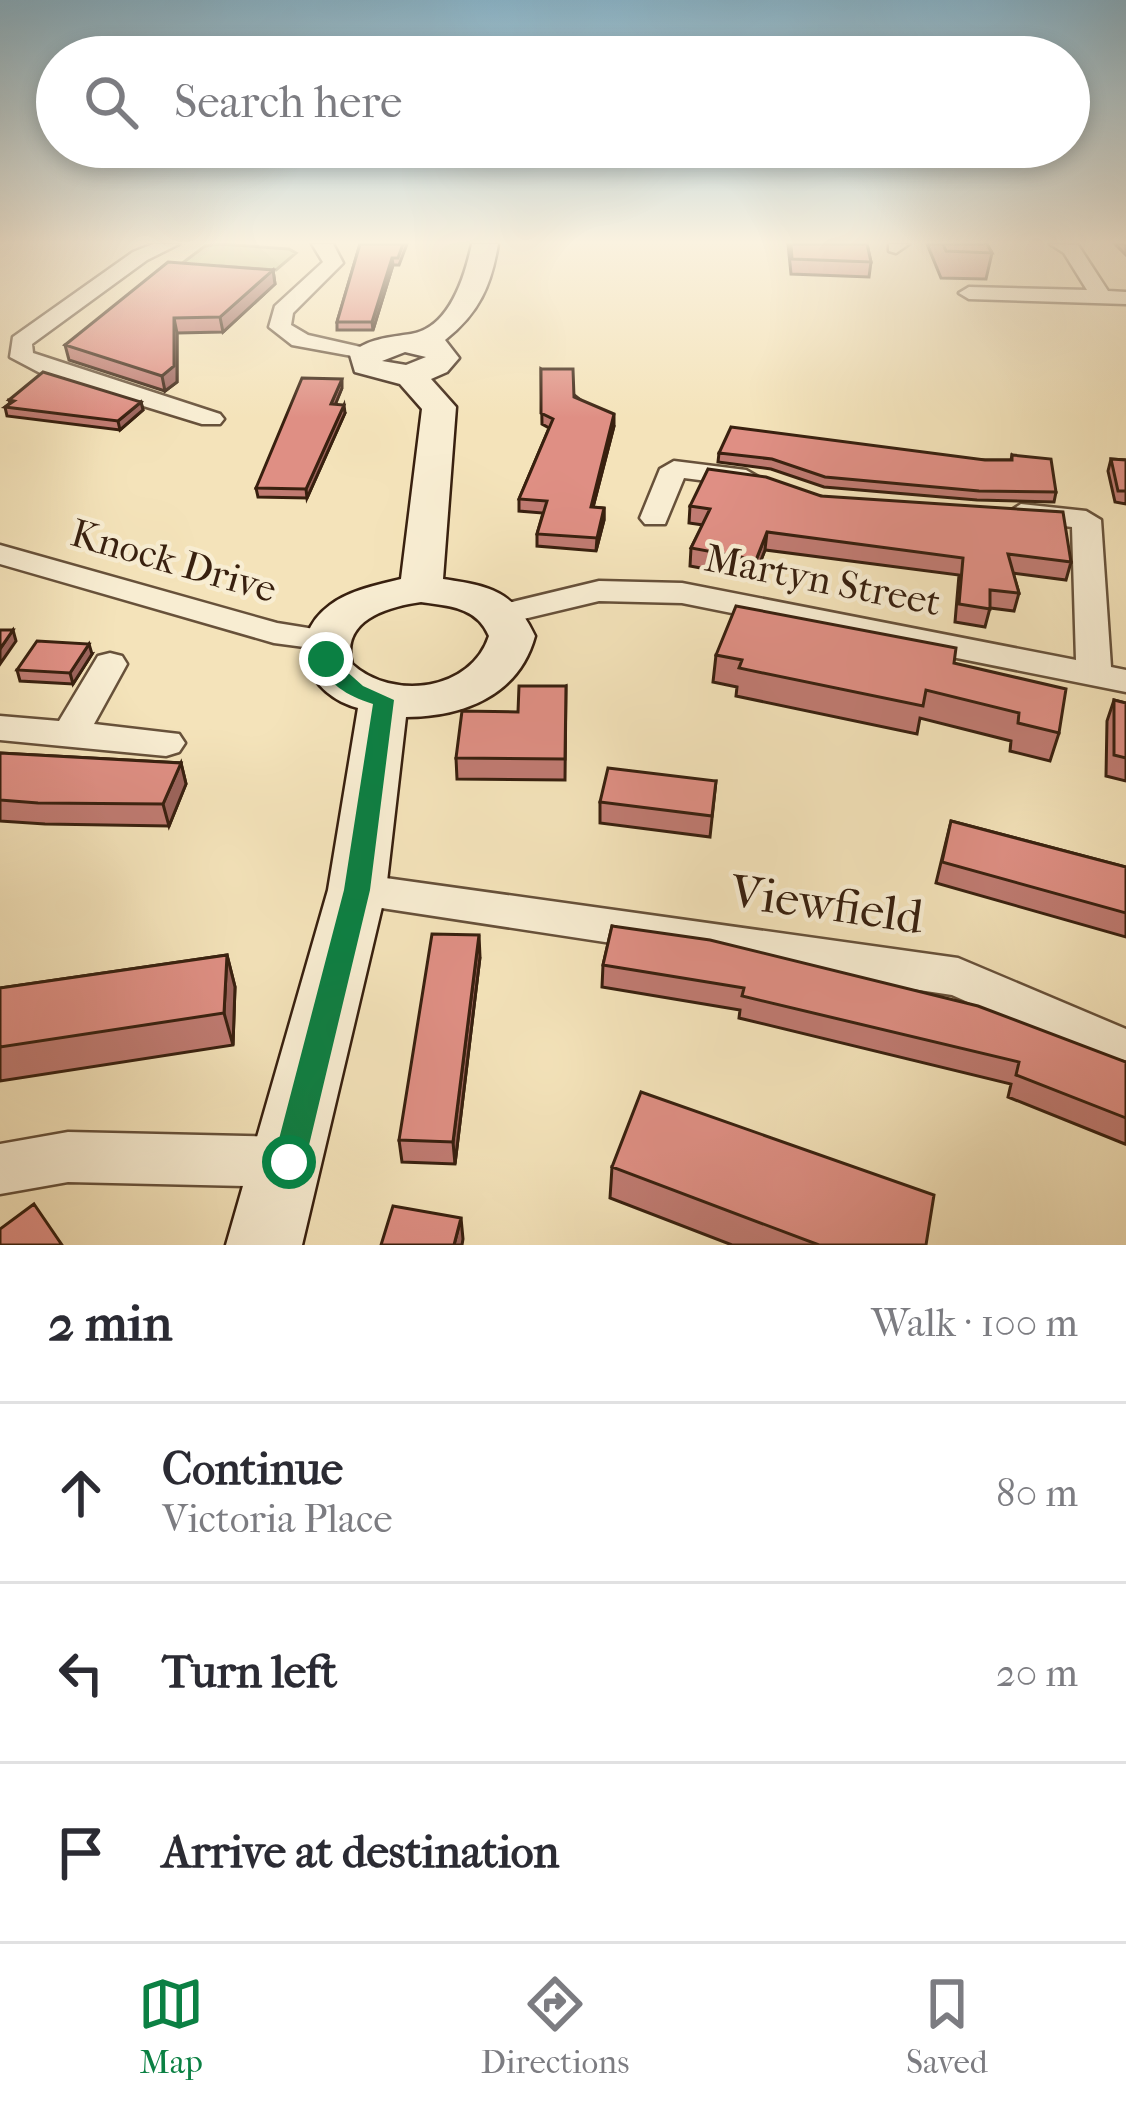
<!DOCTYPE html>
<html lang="en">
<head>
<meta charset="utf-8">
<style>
  body { margin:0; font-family:"IM FELL French Canon",serif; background:#f2f2f3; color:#2b2b33 }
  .stop { position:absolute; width:36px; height:36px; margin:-27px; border:9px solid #0b8043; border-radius:50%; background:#fff }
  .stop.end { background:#0b8043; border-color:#fff; box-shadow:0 3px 12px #0008 }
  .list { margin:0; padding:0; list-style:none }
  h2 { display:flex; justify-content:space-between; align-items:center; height:156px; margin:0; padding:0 48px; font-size:51px }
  h2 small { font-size:39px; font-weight:400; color:#7c7c81 }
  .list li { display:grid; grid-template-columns:78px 1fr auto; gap:36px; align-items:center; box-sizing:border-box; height:180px; padding:0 48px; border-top:3px solid #e1e1e2 }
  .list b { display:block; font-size:45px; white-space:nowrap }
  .list p { margin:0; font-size:39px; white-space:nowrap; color:#7c7c81 }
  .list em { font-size:39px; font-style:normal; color:#7c7c81 }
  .icon { flex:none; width:66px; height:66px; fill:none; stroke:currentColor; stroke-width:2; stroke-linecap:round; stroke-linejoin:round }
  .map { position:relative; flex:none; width:1126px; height:1245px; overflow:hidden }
  .search { position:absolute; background:#fff; box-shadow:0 6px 18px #0003; left:36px; right:36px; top:36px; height:132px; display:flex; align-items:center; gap:30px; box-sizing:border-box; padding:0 42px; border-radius:66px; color:#7c7c81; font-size:45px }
  .sheet { height:696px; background:#fff }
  nav { display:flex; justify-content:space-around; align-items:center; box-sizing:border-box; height:168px; border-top:3px solid #e1e1e2; background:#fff; font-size:33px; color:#7c7c81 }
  nav a { display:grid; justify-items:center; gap:6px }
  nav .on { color:#0b8043 }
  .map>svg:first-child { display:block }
  .green { fill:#bfc38d; stroke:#7c724e; stroke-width:3 }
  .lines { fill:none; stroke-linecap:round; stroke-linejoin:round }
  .street-casing { stroke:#67513a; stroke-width:5 }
  .secondary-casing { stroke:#38200f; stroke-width:5 }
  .street { fill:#f8edd2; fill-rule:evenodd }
  .secondary { fill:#f8edd2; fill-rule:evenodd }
  .wall { fill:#c07b72; stroke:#38200f; stroke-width:3 }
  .shaded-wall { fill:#9c645c; stroke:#38200f; stroke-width:3 }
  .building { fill:#df8f84; stroke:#38200f; stroke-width:3 }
  .route { fill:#0b8043 }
  .labels { text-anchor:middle; stroke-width:9; stroke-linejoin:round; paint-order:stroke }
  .street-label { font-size:39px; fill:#38200f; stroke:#f8edd2 }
  .near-street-label { font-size:48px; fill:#38200f; stroke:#f8edd2 }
</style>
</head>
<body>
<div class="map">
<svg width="1126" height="1245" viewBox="0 0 1126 1245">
  <rect width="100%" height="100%" fill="#f4e3ba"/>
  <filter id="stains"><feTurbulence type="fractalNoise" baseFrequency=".00167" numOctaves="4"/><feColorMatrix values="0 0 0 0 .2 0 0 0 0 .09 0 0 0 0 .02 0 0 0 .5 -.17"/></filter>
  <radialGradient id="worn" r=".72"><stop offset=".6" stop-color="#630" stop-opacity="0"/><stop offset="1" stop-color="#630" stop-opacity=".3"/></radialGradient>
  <path class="green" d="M220 244 289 249 296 253 276 270 221 266 172 271 205 246Z"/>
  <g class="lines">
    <g class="street-casing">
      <path id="street" d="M153 244H179L147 260 32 344 33 353 220 414 224 419 220 424H202L46 376 10 357 13 337 133 252Z
        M312 244H333L343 263 293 313 291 325 308 335 374 350V360L292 345 269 327 275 306 323 262Z
        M889 244H909L896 253 889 251Z
        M1050 244 1078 245 1108 291 1126 292V304L969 299 959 293 969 287 1087 290 1064 253Z
        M674 461 746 470 760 478 746 486 684 478 665 524H645L640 518 660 469Z
        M1021 504 1086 511 1101 520 1111 667 1126 670V692L682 603 599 601 503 624 487 614 491 607 599 581 682 583 1076 660 1072 527 1011 519 1007 513Z
        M0 545 277 623 339 633 344 640 327 650 274 643 0 564Z
        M110 653 122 656 127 664 94 724 179 734 185 743 179 752 166 756 0 740V716L59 721 98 656Z
        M357 874 958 958 1126 1029V1072L952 995 342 902 336 890 342 878Z
        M68 1132 289 1137 308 1144 316 1162 308 1180 289 1187 68 1182 0 1194V1144Z"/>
    </g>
    <g class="secondary-casing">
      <path id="secondary" d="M472 244H498C491 286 479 313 445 340L459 358 447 372 431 379 456 407 443 579C490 586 514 591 535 636 519 695 464 717 406 717L386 890 302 1245H226L328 890 358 708C308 695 283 640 330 605 350 590 377 585 401 579L422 409 400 384 355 372 350 355C364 339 391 337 411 334 450 328 465 276 472 244ZM405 352 426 357 406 365 382 361ZM421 602C449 606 477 607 489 636 471 691 393 701 352 664 340 621 386 607 421 602Z"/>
    </g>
    <use href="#street" class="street"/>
    <use href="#secondary" class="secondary"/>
  </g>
  <path class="wall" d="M360 244H407L399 265H393L373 330H337V322Z
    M788 244H867L871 262 869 277 791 274Z
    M927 244H987L992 253 986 279 941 278Z
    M1115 244H1126V255Z
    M273 270 275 284 223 332 177 333V382L165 391 69 360 65 345Z
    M541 369 614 426 593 507 604 508V520L596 551 537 546V534L543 513 519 511V499L549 428 542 424Z
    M342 388 335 404 345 413 307 498 258 497 256 488Z
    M9 400 141 402 143 410 120 430 7 416 5 407 10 403Z
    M719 453 985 460H1011L1012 455 1056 492 1054 502 977 500 824 487 771 469 718 462Z
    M1111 459 1126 460V504L1115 502 1108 471Z
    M821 496 1071 562 1066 580 1013 573 1019 593 1014 611 990 608 985 627 955 622 959 575 765 550 754 578 690 566 691 548 703 525 689 523 690 506Z
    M92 654 73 684 20 681 17 670Z
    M716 655 954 663 1059 733 1050 761 1010 751 1011 741 920 718 917 734 736 696 737 687 713 682Z
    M566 686 565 780 457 779 456 758 518 712Z
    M1114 700 1126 703V781L1106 776 1107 721Z
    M0 753 181 763 186 784 169 826 45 824 0 821Z
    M716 781 710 837 600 823V802Z
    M951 821 1126 867V937L936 883Z
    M612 926 1126 1062V1142L1125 1144 1008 1097 1011 1084 739 1018 740 1010 602 987 603 965Z
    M227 955 235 987 233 1045 0 1081V988Z
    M480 957 455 1164 402 1162 399 1140Z
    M612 1167 926 1245H732L610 1198Z"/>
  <path class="shaded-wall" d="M392 258 393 265 373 330 372 322Z
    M273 270 275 284 223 332 220 317Z
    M174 318 177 333V382L165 391 162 376Z
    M342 379V388L332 413 331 404Z
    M141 402 143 410 120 430 118 421Z
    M344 405 345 413 307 498 306 489Z
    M614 414V426L590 519 591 507Z
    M604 508V520L596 551 597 538Z
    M767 532 765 550 754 578 756 560Z
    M13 630 16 641 0 664V649Z
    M89 644 92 654 73 684 70 673Z
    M181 763 186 784 169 826 163 804Z
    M479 935 480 957 455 1164 453 1142Z
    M227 955 235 987 233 1045 224 1013Z
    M461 1218 463 1239 462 1245H454Z"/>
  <path class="building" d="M360 244H403L398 258H392L372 322H337Z
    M791 244H867L871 262 792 259Z
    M943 244H987L992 253 946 251Z
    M168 262 273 270 220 317 174 318V366L162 376 65 345Z
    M541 369H573L574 397 614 414 591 507 604 508 597 538 537 534 547 501 519 499 553 419 541 413Z
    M43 372 141 402 118 421 5 407 14 401 9 400Z
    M302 378 342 379 331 404 344 405 306 489 256 488Z
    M731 427 985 460H1012V455L1051 459 1056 492 979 491 825 477 772 459 719 453Z
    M1111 459 1126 460V491H1118Z
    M708 469 766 477 821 496 1063 512 1071 562 1008 554 1019 593 990 590V609L959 604 963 558 767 532 756 560 691 548 710 509 690 506Z
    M736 606 956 648 954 663 1066 689 1059 733 1018 723 1019 713 926 690 923 706 739 668 742 660 716 655Z
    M0 630H13L0 649Z
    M37 641 89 644 70 673 17 670Z
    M519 686H566L565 759 456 758 462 711 518 712Z
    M1114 700 1126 703V758L1114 755Z
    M0 753 181 763 163 804 38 803 0 800Z
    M608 768 716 781 712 816 600 802Z
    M951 821 1126 867V913L942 862Z
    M612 926 710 940 978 1006 1126 1062V1118L1016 1075 1019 1062 742 996 744 988 603 965Z
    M432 934 479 935 453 1142 399 1140Z
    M227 955 224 1013 0 1047V988Z
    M641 1092 934 1195 926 1245H819L612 1167Z
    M34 1204 62 1245H0V1229Z
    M393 1206 461 1218 454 1245H381Z"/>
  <linearGradient id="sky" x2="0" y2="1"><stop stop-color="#89b8d0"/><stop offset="0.58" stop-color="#faf2e0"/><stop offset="1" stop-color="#faf2e0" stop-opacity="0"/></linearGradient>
  <rect width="1126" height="418" fill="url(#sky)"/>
  <path class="route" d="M326 653 363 686 394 700 370 890 305 1162 300 1172 289 1176 278 1172 273 1162 344 890 373 704C345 695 330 685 316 659Z"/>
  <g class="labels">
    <g class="street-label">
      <text transform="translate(174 560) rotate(16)" y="14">Knock Drive</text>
      <text transform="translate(823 579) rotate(11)" y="14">Martyn Street</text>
    </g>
    <g class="near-street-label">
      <text transform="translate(827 903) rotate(8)" y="17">Viewfield</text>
    </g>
  </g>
  <rect width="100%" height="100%" filter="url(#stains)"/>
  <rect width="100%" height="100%" fill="url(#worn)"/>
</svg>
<div class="stop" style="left:289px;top:1162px"></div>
<div class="stop end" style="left:326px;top:659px"></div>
<div class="search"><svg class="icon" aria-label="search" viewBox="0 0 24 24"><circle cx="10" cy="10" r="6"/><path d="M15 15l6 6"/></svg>Search here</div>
</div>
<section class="sheet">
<h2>2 min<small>Walk · 100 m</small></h2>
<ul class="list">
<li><svg class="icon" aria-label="ahead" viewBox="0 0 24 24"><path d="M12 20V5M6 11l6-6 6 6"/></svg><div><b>Continue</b><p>Victoria Place</p></div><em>80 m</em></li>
<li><svg class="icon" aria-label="left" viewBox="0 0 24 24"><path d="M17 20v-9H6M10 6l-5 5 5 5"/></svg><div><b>Turn left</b></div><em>20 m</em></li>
<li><svg class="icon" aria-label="arrive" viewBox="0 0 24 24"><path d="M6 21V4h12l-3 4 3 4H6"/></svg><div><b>Arrive at destination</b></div></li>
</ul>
</section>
<nav>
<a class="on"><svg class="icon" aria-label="map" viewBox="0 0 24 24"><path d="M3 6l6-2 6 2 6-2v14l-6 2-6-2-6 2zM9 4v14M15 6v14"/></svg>Map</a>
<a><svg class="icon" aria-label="directions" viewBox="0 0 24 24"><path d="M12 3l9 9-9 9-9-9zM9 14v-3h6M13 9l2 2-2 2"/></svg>Directions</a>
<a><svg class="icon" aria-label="saved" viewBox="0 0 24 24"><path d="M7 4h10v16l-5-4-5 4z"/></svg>Saved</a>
</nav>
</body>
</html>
